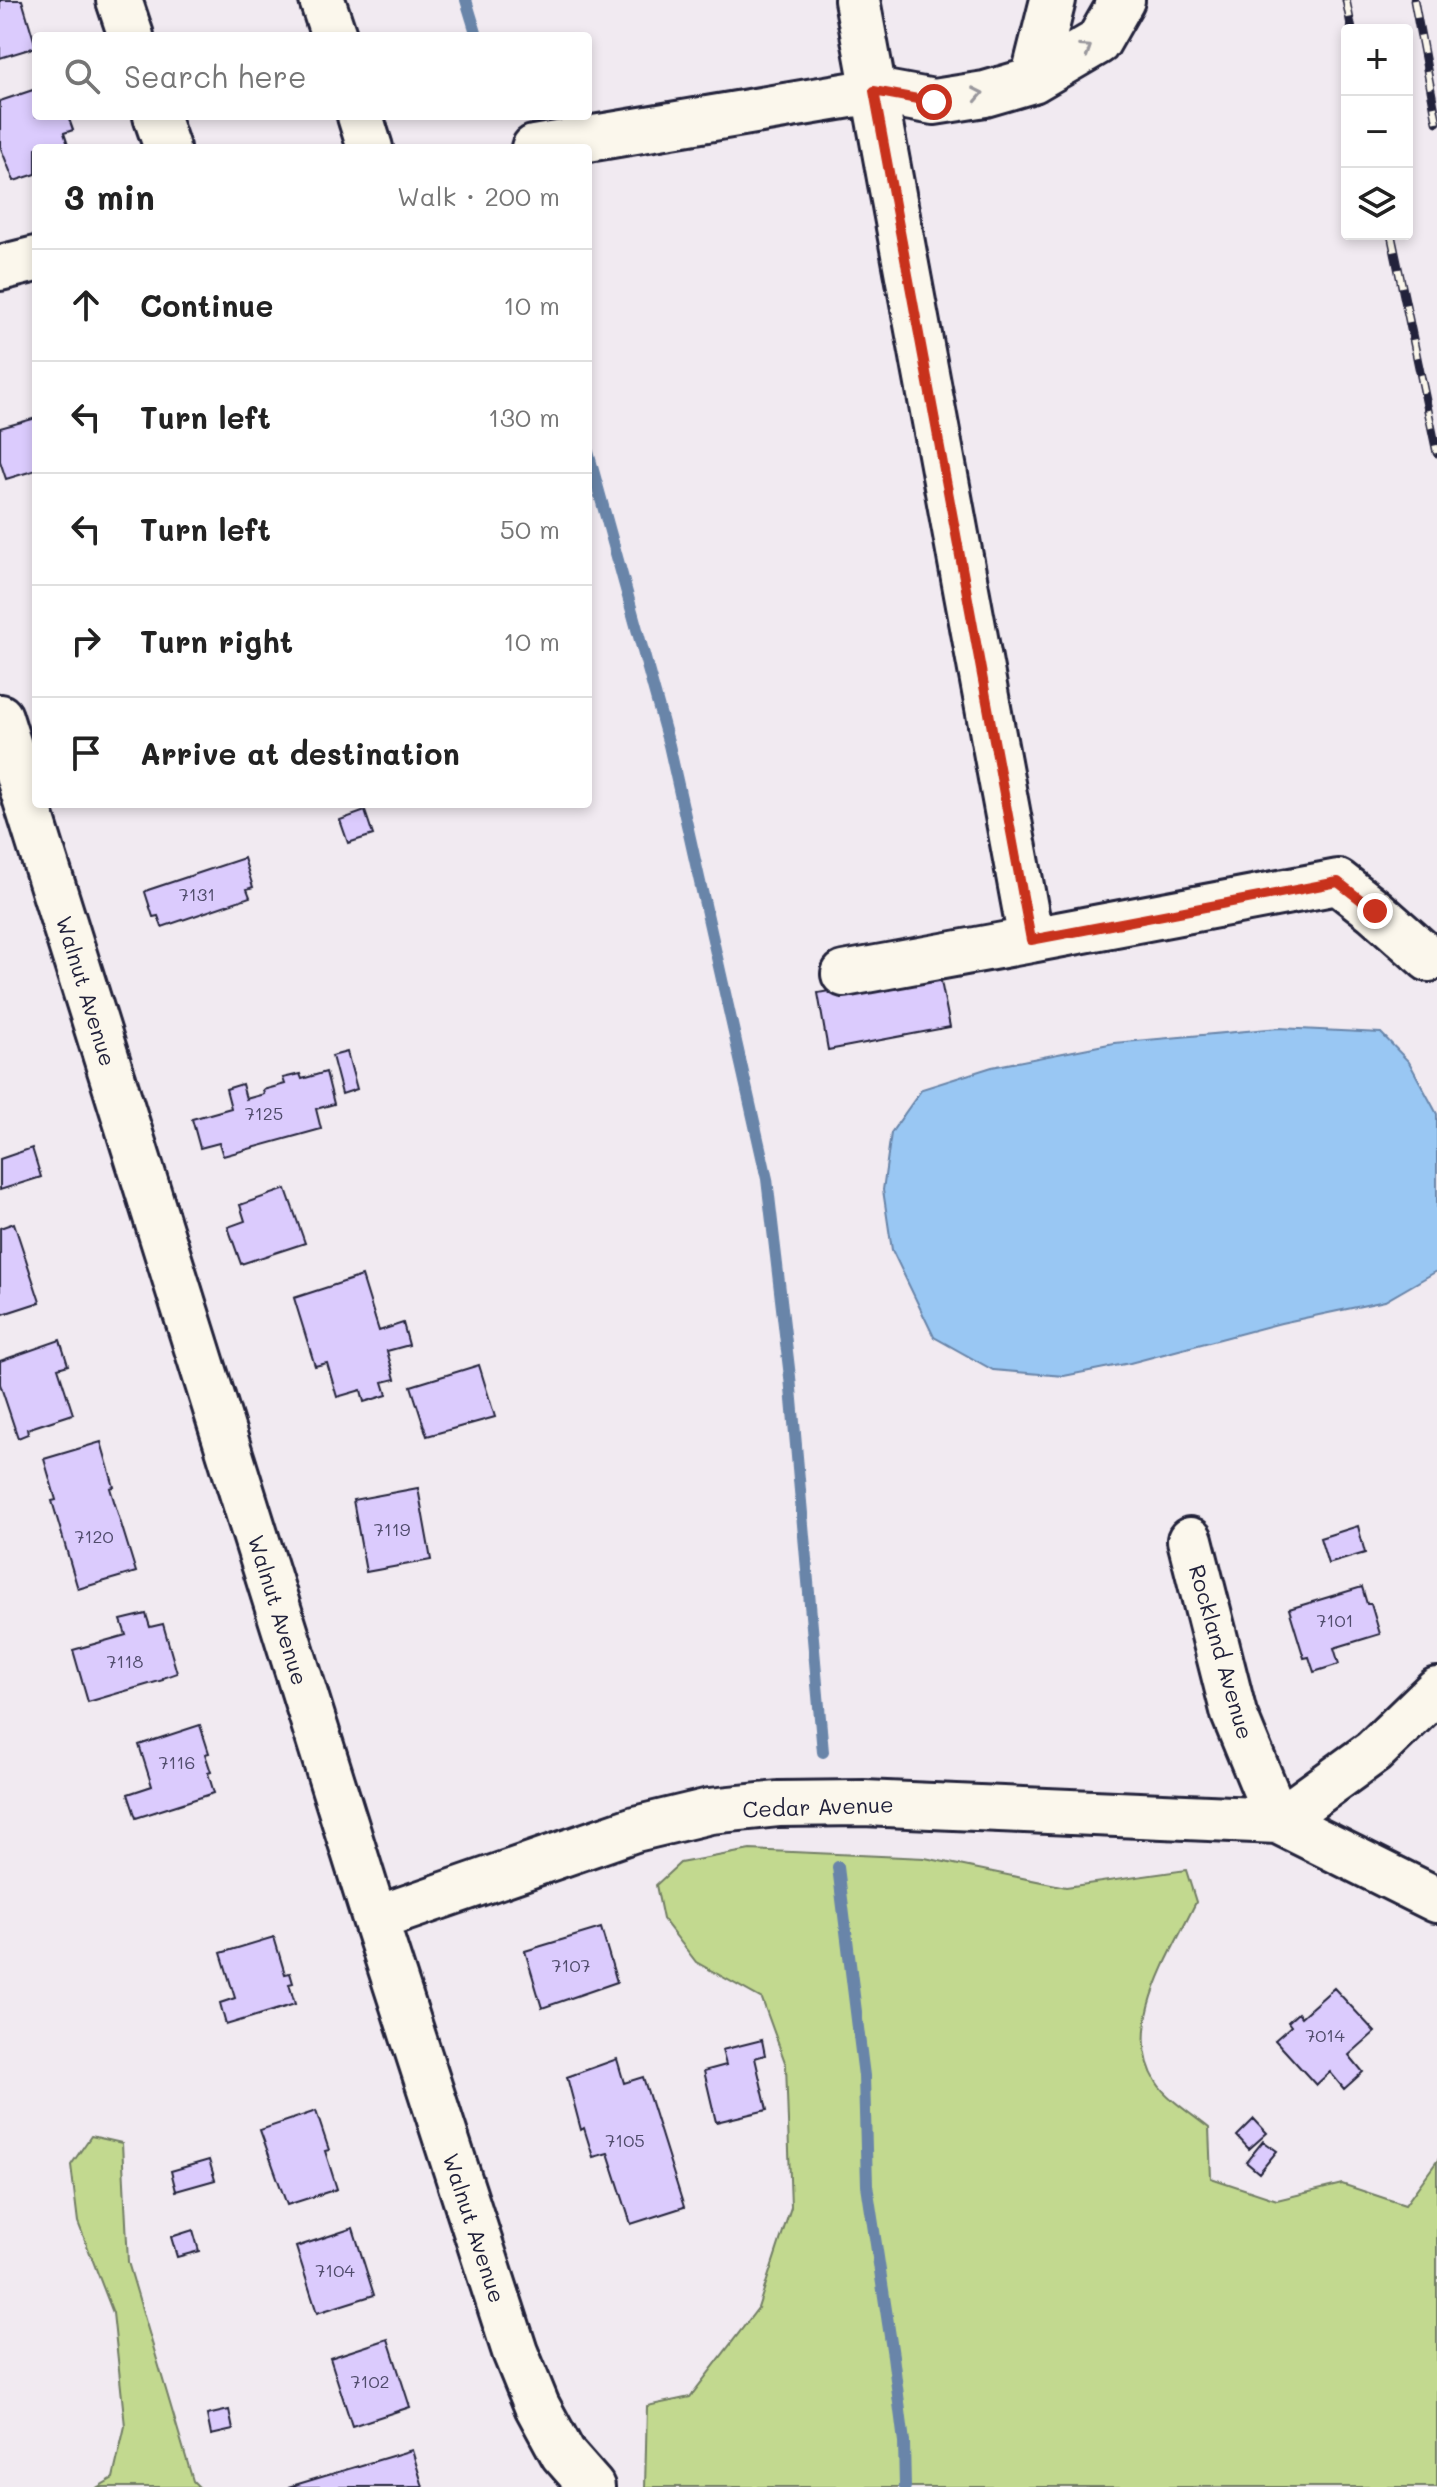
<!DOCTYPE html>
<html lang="en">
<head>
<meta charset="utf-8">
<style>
  body { margin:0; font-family:Mali,sans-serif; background:#f6f6f6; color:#222 }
  .controls { position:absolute; right:24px; top:24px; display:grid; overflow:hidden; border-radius:8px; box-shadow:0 4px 12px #0003 }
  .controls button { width:72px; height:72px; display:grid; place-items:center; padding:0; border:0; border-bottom:2px solid #e0e0e0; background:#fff; color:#222; font:40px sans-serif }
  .stop { position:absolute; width:24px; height:24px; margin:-18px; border:6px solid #c8321e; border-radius:50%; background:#fff }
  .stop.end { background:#c8321e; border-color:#fff; box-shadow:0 2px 8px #0008 }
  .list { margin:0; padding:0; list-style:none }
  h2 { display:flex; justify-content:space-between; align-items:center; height:104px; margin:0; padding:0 32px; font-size:34px }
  h2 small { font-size:26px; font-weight:400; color:#767676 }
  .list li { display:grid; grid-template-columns:52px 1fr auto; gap:24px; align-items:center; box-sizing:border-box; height:112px; padding:0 32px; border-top:2px solid #e0e0e0 }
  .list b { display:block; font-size:30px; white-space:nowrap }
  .list em { font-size:26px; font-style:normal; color:#767676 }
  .icon { flex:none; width:44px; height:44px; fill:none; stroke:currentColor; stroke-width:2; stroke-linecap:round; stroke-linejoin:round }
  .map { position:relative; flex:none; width:1437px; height:2487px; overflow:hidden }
  .search { position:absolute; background:#fff; box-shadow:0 4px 12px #0003; left:32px; top:32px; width:560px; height:88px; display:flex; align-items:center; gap:20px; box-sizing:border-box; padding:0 28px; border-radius:8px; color:#767676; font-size:30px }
  .panel { position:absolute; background:#fff; box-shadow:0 4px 12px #0003; left:32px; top:144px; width:560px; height:664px; border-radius:8px }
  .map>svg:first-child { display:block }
  .green { fill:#c2d98f; stroke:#727e65; stroke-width:2 }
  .water { fill:#99c7f3; stroke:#6985a9; stroke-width:2 }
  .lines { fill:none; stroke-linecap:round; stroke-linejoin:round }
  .stream { stroke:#6985a9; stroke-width:12 }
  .building { fill:#dbcbfd; stroke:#22223b; stroke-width:2 }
  .minor-casing { stroke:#22223b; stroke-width:50 }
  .minor { stroke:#fbf7ec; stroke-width:44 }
  .rail-casing { stroke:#22223b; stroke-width:9 }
  .rail { stroke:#fbf7ec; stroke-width:6; stroke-dasharray:18; stroke-linecap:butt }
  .oneway { stroke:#99979c }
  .route { stroke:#c8321e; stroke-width:10 }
  .labels { text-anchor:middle; stroke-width:6; stroke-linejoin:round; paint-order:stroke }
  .number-label { font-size:18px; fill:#504c6c }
  .street-label { font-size:22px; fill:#22223b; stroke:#fbf7ec }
</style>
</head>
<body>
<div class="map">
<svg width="1437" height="2487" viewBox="0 0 1437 2487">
  <rect width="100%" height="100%" fill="#f1eaf1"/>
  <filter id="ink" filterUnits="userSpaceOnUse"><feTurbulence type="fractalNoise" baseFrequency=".0125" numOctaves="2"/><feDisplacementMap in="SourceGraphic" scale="16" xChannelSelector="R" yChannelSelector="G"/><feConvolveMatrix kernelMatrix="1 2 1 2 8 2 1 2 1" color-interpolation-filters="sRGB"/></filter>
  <g filter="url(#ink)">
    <path class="green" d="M750 1850 925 1858 1066 1887 1186 1870 1196 1902C1172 1953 1121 2027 1157 2083 1166 2098 1194 2116 1209 2128L1211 2178 1277 2200 1342 2184 1405 2205 1437 2161V2487H645L647 2406 690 2397 758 2308 791 2207 786 2065 762 1999 696 1962 663 1919 656 1885 680 1863Z
      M91 2136 122 2143 128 2262 193 2481 199 2487H98L113 2478 125 2426 113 2313 78 2222 71 2165Z"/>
    <path class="water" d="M1279 1028 1381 1033 1409 1062 1437 1114V1271L1385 1301 1281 1323 1130 1363 1064 1376 993 1370 934 1337 892 1250 883 1190 891 1133 922 1089 992 1067 1114 1043Z"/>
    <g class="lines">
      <path class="stream" d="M466 0 477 36
        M588 452 669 745 767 1179 790 1377 823 1752
        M838 1867 864 2076 867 2185 893 2356 904 2442 905 2487"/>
    </g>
    <path class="building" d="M0 0H22L36 47 0 58Z
      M36 89V116H68L73 130 64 133 69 148H36V174L14 181 0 146V101Z
      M36 418V470L6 479 0 461V428Z
      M365 811 373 835 348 843 340 820Z
      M244 858 253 887 247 889 250 897 162 927 158 916 153 917 145 892 148 890Z
      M939 971 950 1027 828 1050 818 993Z
      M347 1052 357 1089 342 1094 332 1056Z
      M326 1072 334 1104 316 1109 321 1129 223 1156 219 1143 200 1148 192 1119 231 1108 226 1089 242 1084 246 1099 264 1094 263 1090 285 1084 283 1078 300 1074 302 1079Z
      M32 1148 41 1177 0 1190V1159Z
      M286 1189 305 1243 241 1264 228 1227 245 1221 240 1205Z
      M14 1223 40 1302 0 1315V1228Z
      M362 1276 379 1331 403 1323 409 1345 387 1351 395 1379 383 1382 387 1395 364 1402 361 1390 337 1397 327 1363 315 1366 294 1298Z
      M60 1340 68 1365 58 1368 73 1414 27 1429 28 1434 18 1438 0 1384V1361Z
      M479 1365 495 1417 427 1436 411 1386Z
      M101 1442 114 1487 110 1488 136 1572 78 1589 52 1501 56 1500 44 1459Z
      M418 1488 431 1560 366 1572 353 1500Z
      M1358 1526 1365 1553 1328 1564 1320 1538Z
      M1362 1587 1367 1604H1371L1380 1634 1334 1648 1339 1664 1314 1672 1309 1657 1304 1658 1289 1609Z
      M146 1614 150 1627 163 1624 177 1673 163 1678V1680L88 1702 73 1650 126 1635 121 1620Z
      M200 1725 209 1753 205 1754 211 1772 208 1773 214 1793 136 1818 128 1794 152 1786 139 1745Z
      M601 1928 617 1982 542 2008 525 1951Z
      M274 1937 285 1974 290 1973 293 1983 289 1984 295 2004 226 2025 220 2003 235 1998 221 1953Z
      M1334 1988 1375 2032 1349 2055 1363 2072 1344 2089 1330 2072 1316 2085 1275 2040 1291 2026 1288 2022 1298 2013 1301 2017Z
      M762 2040 765 2055 755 2058 767 2110 716 2122 704 2071 726 2065 722 2050Z
      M617 2059 624 2083 643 2077 684 2207 631 2224 608 2153 593 2157 584 2128 581 2130 567 2077Z
      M316 2111 329 2150 325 2151 337 2189 287 2205 260 2130Z
      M1254 2119 1267 2133 1249 2149 1237 2136Z
      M1263 2141 1277 2151 1259 2173 1246 2162Z
      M209 2160 215 2180 176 2191 171 2171Z
      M353 2228 374 2295 317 2313 296 2247Z
      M193 2230 199 2251 177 2257 171 2237Z
      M388 2339 410 2407 352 2426 330 2358Z
      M229 2410 233 2430 211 2435 207 2415Z
      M412 2450 423 2487H288Z"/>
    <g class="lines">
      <g class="minor-casing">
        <path id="minor" d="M119 0 131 36
          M322 0 334 36
          M857 0 1031 940 1338 882 1375 911 1429 959
          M1033 80 1053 0
          M156 116 167 148
          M360 116 370 148
          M534 148 874 91 934 102 985 94 1033 80 1098 42 1122 0
          M0 268 36 259
          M0 717 375 1919 515 2352 537 2406 563 2454 592 2487
          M844 974 1031 940
          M1190 1540 1234 1714 1278 1821 1437 1900
          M1278 1821 1373 1752 1437 1690
          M375 1919 635 1829 710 1811 778 1804 863 1803 1278 1821"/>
      </g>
      <use href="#minor" class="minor"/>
      <g class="rail-casing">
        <path id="rail" d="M1346 0 1352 30
          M1414 0 1437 122
          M1391 234 1437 453"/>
      </g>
      <use href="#rail" class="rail"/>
    </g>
    <defs><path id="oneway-chevron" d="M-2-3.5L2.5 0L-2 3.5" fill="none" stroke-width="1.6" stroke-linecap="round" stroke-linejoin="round" transform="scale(2)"/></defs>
    <g class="oneway">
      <use href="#oneway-chevron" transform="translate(1086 49) rotate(-33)"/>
      <use href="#oneway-chevron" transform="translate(978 94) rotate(-11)"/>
    </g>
  </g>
  <g class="lines" filter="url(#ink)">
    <path class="route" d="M934 102 874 91 1031 940 1338 882 1375 911"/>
  </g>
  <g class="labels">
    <g class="number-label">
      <text x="197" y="901">7131</text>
      <text x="264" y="1120">7125</text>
      <text x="392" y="1536">7119</text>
      <text x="94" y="1543">7120</text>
      <text x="1335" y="1627">7101</text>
      <text x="125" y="1668">7118</text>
      <text x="177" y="1769">7116</text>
      <text x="571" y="1972">7107</text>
      <text x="1325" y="2042">7014</text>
      <text x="625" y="2147">7105</text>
      <text x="335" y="2277">7104</text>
      <text x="370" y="2388">7102</text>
    </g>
    <g class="street-label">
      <text transform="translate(86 991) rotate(73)" y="8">Walnut Avenue</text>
      <text transform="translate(278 1610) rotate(73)" y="8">Walnut Avenue</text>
      <text transform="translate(1221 1652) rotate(74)" y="8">Rockland Avenue</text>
      <text transform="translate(818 1807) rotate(-2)" y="8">Cedar Avenue</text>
      <text transform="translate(474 2228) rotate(72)" y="8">Walnut Avenue</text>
    </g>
  </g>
</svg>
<div class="controls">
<button>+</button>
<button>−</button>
<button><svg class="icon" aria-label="layers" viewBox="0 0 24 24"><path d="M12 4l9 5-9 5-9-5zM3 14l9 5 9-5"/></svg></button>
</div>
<div class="stop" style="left:934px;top:102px"></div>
<div class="stop end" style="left:1375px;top:911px"></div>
<div class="search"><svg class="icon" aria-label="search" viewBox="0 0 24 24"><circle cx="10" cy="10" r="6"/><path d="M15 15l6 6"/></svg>Search here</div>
<section class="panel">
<h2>3 min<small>Walk · 200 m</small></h2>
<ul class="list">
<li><svg class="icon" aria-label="ahead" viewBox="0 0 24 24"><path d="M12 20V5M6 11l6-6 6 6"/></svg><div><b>Continue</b></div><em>10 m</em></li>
<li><svg class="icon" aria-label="left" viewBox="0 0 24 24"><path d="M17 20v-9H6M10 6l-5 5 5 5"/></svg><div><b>Turn left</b></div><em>130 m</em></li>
<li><svg class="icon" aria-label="left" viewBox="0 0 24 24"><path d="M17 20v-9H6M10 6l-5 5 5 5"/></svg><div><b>Turn left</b></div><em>50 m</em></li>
<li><svg class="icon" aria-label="right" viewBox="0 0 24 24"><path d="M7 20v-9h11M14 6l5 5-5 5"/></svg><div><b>Turn right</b></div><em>10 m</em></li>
<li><svg class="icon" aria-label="arrive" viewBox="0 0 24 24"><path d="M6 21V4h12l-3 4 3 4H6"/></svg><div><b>Arrive at destination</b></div></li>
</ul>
</section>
</div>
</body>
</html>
